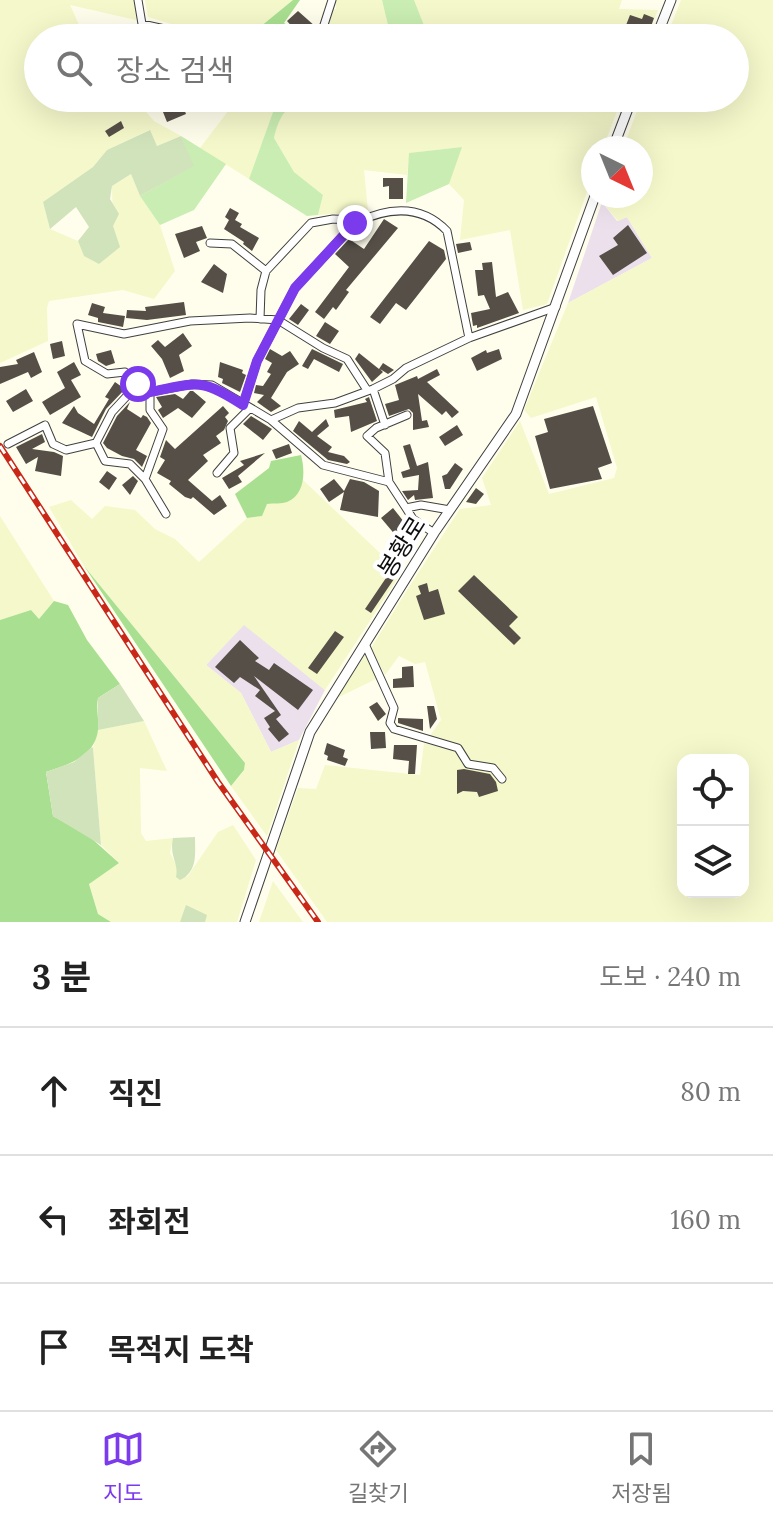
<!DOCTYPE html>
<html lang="ko">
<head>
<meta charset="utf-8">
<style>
  body { margin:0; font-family:Lora,"Noto Sans KR",serif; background:#f6f6f6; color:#222 }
  .controls { position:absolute; right:24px; bottom:24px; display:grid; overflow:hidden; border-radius:16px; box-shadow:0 8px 32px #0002 }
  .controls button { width:72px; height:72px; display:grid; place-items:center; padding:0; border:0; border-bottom:2px solid #e0e0e0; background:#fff; color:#222; font:40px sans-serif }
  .compass { position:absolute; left:581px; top:136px; width:72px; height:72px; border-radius:50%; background:#fff; box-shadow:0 8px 32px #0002; rotate:137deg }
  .stop { position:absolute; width:24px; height:24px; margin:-18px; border:6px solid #7c3aed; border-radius:50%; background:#fff }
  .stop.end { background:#7c3aed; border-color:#fff; box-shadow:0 2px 8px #0008 }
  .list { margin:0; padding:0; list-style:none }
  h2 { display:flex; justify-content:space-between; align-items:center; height:104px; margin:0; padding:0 32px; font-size:34px }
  h2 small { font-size:26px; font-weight:400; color:#767676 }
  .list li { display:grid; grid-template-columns:52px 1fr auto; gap:24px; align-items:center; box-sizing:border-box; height:128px; padding:0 32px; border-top:2px solid #e0e0e0 }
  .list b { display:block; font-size:30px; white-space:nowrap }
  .list em { font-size:26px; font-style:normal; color:#767676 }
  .icon { flex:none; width:44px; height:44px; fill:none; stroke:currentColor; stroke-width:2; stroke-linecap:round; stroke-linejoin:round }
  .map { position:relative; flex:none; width:773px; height:922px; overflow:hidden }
  .search { position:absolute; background:#fff; box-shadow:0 8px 32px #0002; left:24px; right:24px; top:24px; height:88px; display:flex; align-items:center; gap:20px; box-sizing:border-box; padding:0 28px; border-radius:44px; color:#767676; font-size:30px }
  .sheet { height:488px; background:#fff }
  nav { display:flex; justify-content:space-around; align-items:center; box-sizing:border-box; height:112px; border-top:2px solid #e0e0e0; background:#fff; font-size:22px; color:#767676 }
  nav a { display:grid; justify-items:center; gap:4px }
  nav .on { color:#7c3aed }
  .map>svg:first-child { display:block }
  .industrial { fill:#ece0ec }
  .farmland { fill:#f5f8ca; fill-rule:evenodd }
  .green { fill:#c9edb2 }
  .forest { fill:#a9df90 }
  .cemetery { fill:#d1e3bb }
  .building { fill:#564f48 }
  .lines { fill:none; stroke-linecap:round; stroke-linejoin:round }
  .minor-casing { stroke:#404040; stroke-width:9 }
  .tertiary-casing { stroke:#404040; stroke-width:11 }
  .minor { stroke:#fff; stroke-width:7 }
  .tertiary { stroke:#fff; stroke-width:9 }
  .rail-casing { stroke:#c92819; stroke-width:6 }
  .rail { stroke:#fff; stroke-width:3; stroke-dasharray:9; stroke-linecap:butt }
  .route { stroke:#7c3aed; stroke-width:10 }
  .labels { text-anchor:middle; stroke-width:8; stroke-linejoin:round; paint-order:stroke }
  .street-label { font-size:24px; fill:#0d0d0d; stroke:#fff }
</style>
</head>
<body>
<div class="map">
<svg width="773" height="922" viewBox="0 0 773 922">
  <rect width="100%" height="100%" fill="#fffeec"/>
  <path class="industrial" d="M602 202 617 221 627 217 652 258 568 303Z
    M244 624 325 690 299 740 271 752 241 693 206 665Z"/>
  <path class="farmland" d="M0 0H135L136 20 70 5 85 38H38V98H134L154 121 181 136 157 146 149 130 107 150 93 167 43 202 50 229 78 241 84 256 113 226 112 186 131 174 140 196 160 225 175 271 154 299 123 290 49 301 47 308 48 341 0 363Z
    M145 0H293L260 27 254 38H187L181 27 148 17Z
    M336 0H382L391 38H310L320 25 323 11 336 9Z
    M414 0H622L619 9 658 10 646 38H429Z
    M681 0H773V922H327L276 850 298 788 316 789 325 765 420 775 424 743 455 751 460 747 429 737 441 720 425 662 415 664 399 656 385 675 371 648 407 590 460 509 491 505 482 478 520 421 549 494 614 478 617 468 596 397 531 418 524 410 568 303 652 258 627 217 618 221 602 202 604 196H641V148H623L642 98H735V38H666ZM683 760H743V892H683Z
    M238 98H278L249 179 200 148Z
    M308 98H622L603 148H593V175L547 304 523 310 510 230 460 240 464 200 449 184 461 147 410 153 407 175 364 170 368 211 318 215 323 195 294 172 274 138 278 120 290 104Z
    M303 480 401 573 325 690 244 625 206 665 241 693 271 752 299 740 267 836 231 786 244 771 245 763 84 566 49 507 71 500 92 519 105 506 135 510 155 529 175 539 199 562 247 518 261 516 267 504 299 492Z
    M0 516 54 601 39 619 31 610 0 620Z
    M365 655 378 678 337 698Z
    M144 721 167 771 140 768 141 833 146 841 173 838 170 853 178 868 187 877 218 832 233 825 256 860 237 922H111L98 914 89 883 119 863 101 845 93 748 98 730Z
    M273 881 303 922H259Z"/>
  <path class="green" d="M382 0H414L429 38H391Z
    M278 98H308C286 105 279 116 274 138L294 172 323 195 318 215 307 216 249 179Z
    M181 136 226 164 194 210 160 225 140 196 193 166Z
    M462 147 449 184 406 203 409 153Z"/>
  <path class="forest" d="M293 0H300L284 23 307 38H254L260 27Z
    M301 455C305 470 306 494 287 502 282 504 273 503 267 504L262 516 247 518 235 494 269 468 271 461Z
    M84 566 245 763 244 770 231 786Z
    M54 601 68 605 87 640 120 684 98 698C96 709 99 719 98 730 95 757 67 765 46 772L53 816 90 837 119 863 89 884 98 914 111 922H0V620L31 610 39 619Z"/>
  <path class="cemetery" d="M150 130 157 146 181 136 194 166 140 196 131 174 112 186 110 199 119 214 113 226 120 247 99 264 84 256 78 241 89 227 76 207 50 229 43 202 93 167 107 150Z
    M120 684 144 721 98 730V698Z
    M92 747 93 748 101 845 53 816 46 772 74 762Z
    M195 837C195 854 198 871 180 880L176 877C179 862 169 857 173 838Z
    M186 905 207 915 205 922H180Z"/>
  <path class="building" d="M298 11 316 27 310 34 299 24 294 29 287 21Z
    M644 14 654 18 647 38H621L630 15 642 19Z
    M101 31 118 36 117 38H84L83 36Z
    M175 101 177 106 182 104 186 114 167 122 161 107Z
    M121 121 124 128 109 137 105 131Z
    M383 178H403V199H389V186L383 187Z
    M230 208 239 213 235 220 242 224 240 227 259 238 252 251 243 244 244 242 224 229 229 220 225 217Z
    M384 219 398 228 346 290 349 292 336 310 333 307 324 319 315 312 349 267 335 254 349 239 364 249Z
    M628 225 647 253 613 275 599 256 618 245 613 238Z
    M202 226 207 238 196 242 200 251 184 258 175 234Z
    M429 241 444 250 446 259 406 310 396 303 380 324 370 317Z
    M470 242 472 250 458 253 456 244Z
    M492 262 496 297 508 292 519 313 477 328V325L473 326 471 313 490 309 484 295 478 296 475 270H483L482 263Z
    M214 264 227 274 223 293 201 282Z
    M184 302 186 315 147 320 126 318 127 310 146 311 145 307Z
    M92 303 105 307 103 313 125 316 123 327 98 322V318L88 315Z
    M301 304 309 310 298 325 289 319Z
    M325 322 339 331 330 344 316 336Z
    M183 333 192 346 179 355 184 371 170 378 162 359 151 346 158 340 165 347Z
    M62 341 65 356 53 359 50 344Z
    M270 349 282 356 290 351 299 364 287 372 271 398 281 406 271 412 257 402 264 395 254 393 256 385 263 386 271 374 267 372 272 363 265 359Z
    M312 349 343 364 339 372 314 359 308 369 302 366Z
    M499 349 502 359 477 371 471 358 486 350 487 353Z
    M111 350 115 363 106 366 98 361 96 354Z
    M34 352 42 372 31 378 28 372 0 384V367L18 364 16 360Z
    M359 353 379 369 383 363 394 370 388 374 380 369 383 372 372 382 355 359Z
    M74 362 81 375 71 380 81 397 50 415 42 402 65 388 57 372Z
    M220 362 243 370 242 373 246 375 240 392 222 383 223 379 218 377Z
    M437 369 440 375 427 382 459 412 452 418 446 411 442 415 418 394 422 421 427 420 429 427 413 430V413L409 409 389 416 385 404 399 400 395 385 417 376 418 379Z
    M115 382 125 389 106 409 92 437 62 423 74 406 78 413 94 424 109 399 105 397Z
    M26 389 33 401 13 412 6 401Z
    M190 391H193L206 402 192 418 178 408 163 418 158 410 162 407 156 397 175 394 183 399Z
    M369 397 377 421 351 432 349 416 335 418 334 410 367 402 365 399Z
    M130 402 127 409 141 418 143 415 147 417 151 423 136 450 147 456 142 467 134 459 122 456 107 448 103 443 117 416Z
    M223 406 229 413 225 417 228 421 224 430 216 436 221 443 203 455 208 461 188 480 212 501 220 495 227 506 214 515 193 497 191 499 185 497 169 484 171 481 157 473 165 460 160 457 166 440 175 449Z
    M593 406 612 463 598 468 602 479 550 489 535 436 548 432 544 419Z
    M251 416 272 429 263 440 243 424Z
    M326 419 329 426 317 436 332 447 328 452 344 456 350 462 347 464 328 460 293 431 299 421 312 432Z
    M457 425 463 435 445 446 439 437Z
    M42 434 45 442 32 449 54 452 63 456 61 476 35 471 38 457 26 464 16 447Z
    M289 444 292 453 276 459 272 450Z
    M410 444 417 466 428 462 433 498 415 500 414 495 408 500 402 491 418 490 419 475 403 478 401 472 410 469 403 446Z
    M265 453 238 476 242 482 229 489 222 478 244 465 240 461Z
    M455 463 463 469 450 489H445L442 476 447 474Z
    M107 471 117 478 109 490 99 482Z
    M133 476 138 481 130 495 122 485Z
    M334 479 344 491 350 479 364 482 379 491 378 517 340 510 344 492 329 502 320 489Z
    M476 488 484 494 476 504 466 502Z
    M393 508 408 527 397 537 381 518Z
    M388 575 394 579 371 613 365 609Z
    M474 575 518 617 509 626 521 638 514 645 458 591Z
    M427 583 429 592 438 589 445 614 424 620 416 596 421 594 418 586Z
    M335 631 344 637 317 674 308 668Z
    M240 640 259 658 255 661 269 670 274 663 313 690 298 710 254 676 281 715 276 719 289 734 279 742 268 729 270 727 264 718 275 711 255 696 260 690 240 677 234 683 215 667Z
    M413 666 414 687 393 688V679L402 678V667Z
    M377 702 386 714 378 721 369 707Z
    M427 706H434L437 719 430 729Z
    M398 718 423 719V731L398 723Z
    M370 732H385L386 748 371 749Z
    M327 743 345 750 343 757 348 759 345 766 327 760 328 756 324 754Z
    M394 745H417L415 774H408L409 761 393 759Z
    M464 769 490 774 496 782 498 791 479 797 477 792 463 791 457 794V770Z"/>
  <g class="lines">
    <g class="minor-casing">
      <path id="minor" d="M138 0 142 24 169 30
        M322 31 332 0
        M210 243 232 244 266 271 261 290 260 319
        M266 271 311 223 333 219 358 220
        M138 384 125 372 107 374 85 361 77 324 124 334 190 321 250 318 278 320 323 348 347 359 367 390
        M373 389 385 425
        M150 392V410L163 429 145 479 166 514
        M243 405 257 361 295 288 355 223C388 207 421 204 447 231L469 338
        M271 420 298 408 335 403 373 389 393 379 406 368 469 338 556 307
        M96 443 105 461 130 464 145 479
        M8 444 45 425 53 444 66 450 96 443 112 412 138 384 150 392 192 384 212 385 271 420 323 465 389 482 406 508 421 505 450 510
        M217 473 234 453 230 428 250 408
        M389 482 385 453 367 436 376 428 407 415
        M406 508 413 519 434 533
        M365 644 394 708 390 723 394 729 458 748 468 764 493 768 502 779"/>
    </g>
    <g class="tertiary-casing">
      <path id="tertiary" d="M656 38 671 0
        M613 148 632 98
        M245 922 310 732 434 533 516 414 595 196"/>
    </g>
    <use href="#minor" class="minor"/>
    <use href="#tertiary" class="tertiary"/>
    <g class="rail-casing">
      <path id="rail" d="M0 446 218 782 318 922"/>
    </g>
    <use href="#rail" class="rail"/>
  </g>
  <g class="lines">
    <path class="route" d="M138 384 150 392C198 383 200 377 243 405L257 361 295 288 355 223"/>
  </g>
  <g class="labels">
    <g class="street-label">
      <text transform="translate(402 547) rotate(-58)" y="8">봉황로</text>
    </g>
  </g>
</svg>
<div class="controls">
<button><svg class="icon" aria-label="locate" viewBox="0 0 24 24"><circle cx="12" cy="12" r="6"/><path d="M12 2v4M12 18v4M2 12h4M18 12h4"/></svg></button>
<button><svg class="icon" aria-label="layers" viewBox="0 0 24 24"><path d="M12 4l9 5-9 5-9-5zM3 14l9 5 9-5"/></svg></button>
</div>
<svg class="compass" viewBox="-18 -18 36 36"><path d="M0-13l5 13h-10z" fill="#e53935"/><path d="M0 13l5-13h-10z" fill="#767676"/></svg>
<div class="stop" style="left:138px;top:384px"></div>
<div class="stop end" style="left:355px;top:223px"></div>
<div class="search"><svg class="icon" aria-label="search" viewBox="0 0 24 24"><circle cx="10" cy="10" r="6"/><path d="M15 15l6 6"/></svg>장소 검색</div>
</div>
<section class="sheet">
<h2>3 분<small>도보 · 240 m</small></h2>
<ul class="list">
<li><svg class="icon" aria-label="ahead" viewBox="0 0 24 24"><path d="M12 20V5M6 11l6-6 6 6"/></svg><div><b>직진</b></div><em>80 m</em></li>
<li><svg class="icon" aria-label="left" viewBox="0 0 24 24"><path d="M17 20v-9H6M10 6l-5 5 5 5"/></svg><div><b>좌회전</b></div><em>160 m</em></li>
<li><svg class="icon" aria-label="arrive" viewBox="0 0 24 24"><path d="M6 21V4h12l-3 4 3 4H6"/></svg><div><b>목적지 도착</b></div></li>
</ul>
</section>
<nav>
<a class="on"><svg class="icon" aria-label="map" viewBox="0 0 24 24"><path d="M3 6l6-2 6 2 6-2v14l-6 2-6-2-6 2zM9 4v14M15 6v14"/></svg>지도</a>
<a><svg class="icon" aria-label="directions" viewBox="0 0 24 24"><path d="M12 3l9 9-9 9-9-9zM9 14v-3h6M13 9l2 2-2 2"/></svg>길찾기</a>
<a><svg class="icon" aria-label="saved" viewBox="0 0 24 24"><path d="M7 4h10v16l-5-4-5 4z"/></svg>저장됨</a>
</nav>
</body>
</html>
